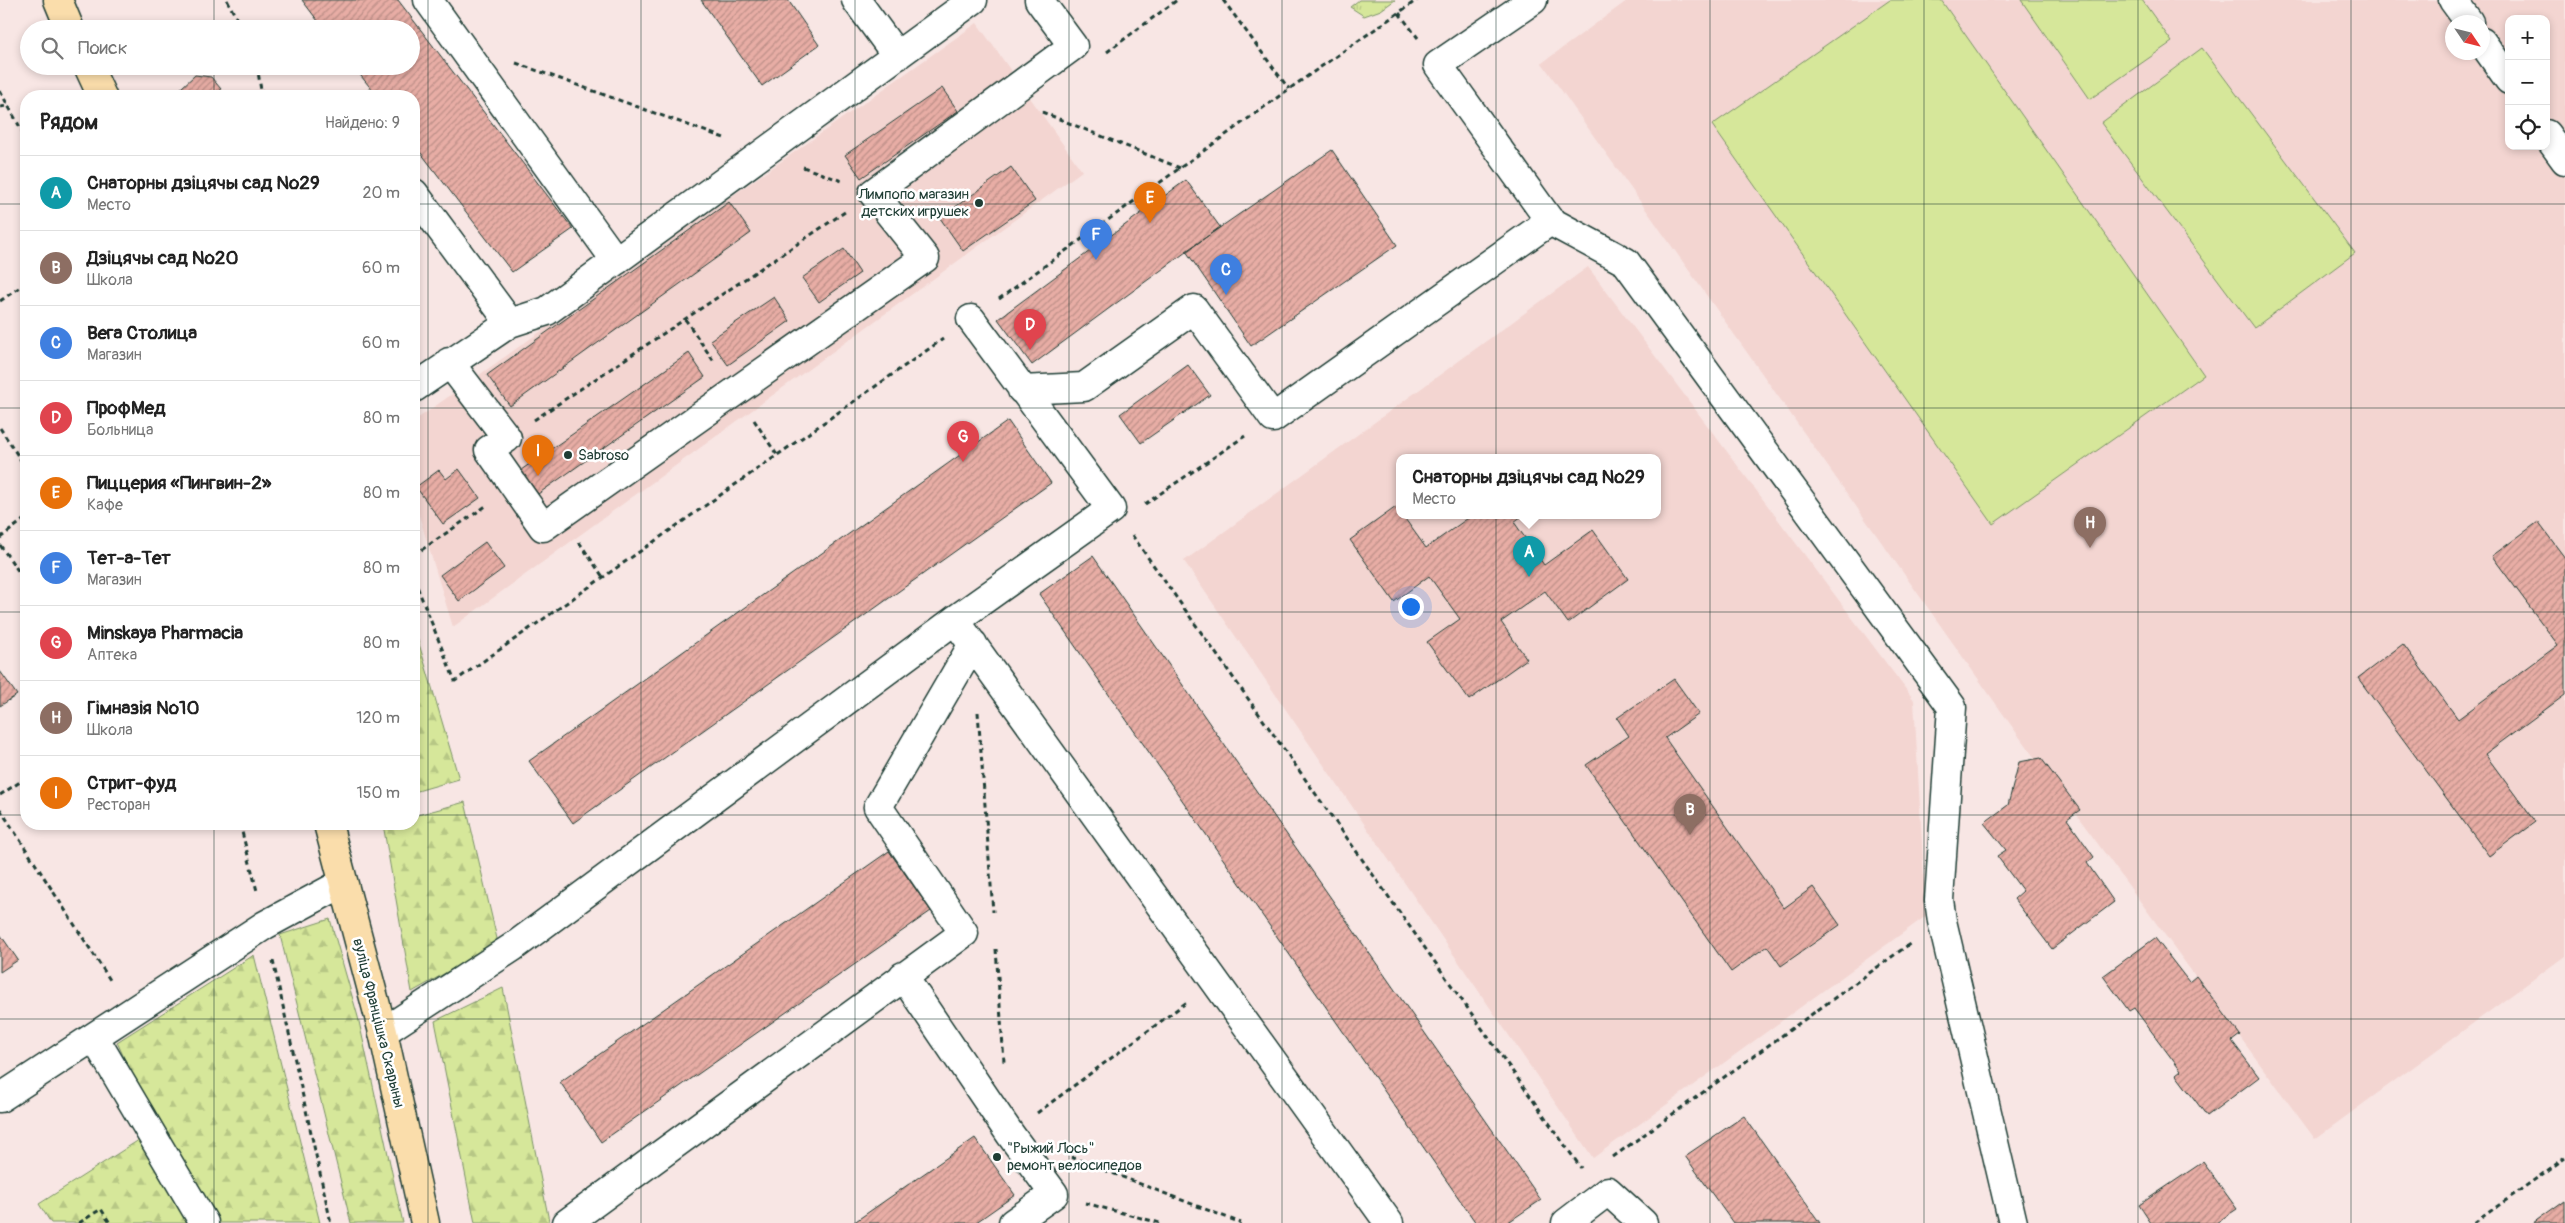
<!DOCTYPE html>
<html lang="ru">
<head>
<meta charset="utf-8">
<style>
  body { margin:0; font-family:Pangolin,sans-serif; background:#f6f6f6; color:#222 }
  .controls { position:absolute; right:15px; top:15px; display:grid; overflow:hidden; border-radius:10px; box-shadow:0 2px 8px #0003 }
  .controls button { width:45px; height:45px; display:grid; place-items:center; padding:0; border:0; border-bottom:1px solid #e0e0e0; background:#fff; color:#222; font:25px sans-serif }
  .compass { position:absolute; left:2445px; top:15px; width:45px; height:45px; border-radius:50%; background:#fff; box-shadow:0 2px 8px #0003; rotate:125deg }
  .you { position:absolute; left:1410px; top:606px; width:18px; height:18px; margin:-12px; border:4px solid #fff; border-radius:50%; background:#1a73e8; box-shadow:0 0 0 8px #1a73e833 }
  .badge { display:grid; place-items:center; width:32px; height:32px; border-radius:50%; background:#0b8043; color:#fff; font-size:16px; font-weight:700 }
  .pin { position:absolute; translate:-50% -41px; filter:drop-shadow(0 1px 2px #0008) }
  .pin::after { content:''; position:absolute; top:26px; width:18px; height:15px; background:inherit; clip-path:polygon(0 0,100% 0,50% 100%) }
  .popup { position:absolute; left:1396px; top:454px; width:265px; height:65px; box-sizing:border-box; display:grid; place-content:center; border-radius:10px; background:#fff; filter:drop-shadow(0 1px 4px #0005); font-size:16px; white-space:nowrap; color:#767676 }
  .popup b { font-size:19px; color:#222 }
  .popup::after { content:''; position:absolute; left:50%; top:100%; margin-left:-10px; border:10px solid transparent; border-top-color:#fff }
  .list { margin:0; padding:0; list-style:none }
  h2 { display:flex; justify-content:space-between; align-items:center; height:65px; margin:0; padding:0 20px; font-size:21px }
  h2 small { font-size:16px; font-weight:400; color:#767676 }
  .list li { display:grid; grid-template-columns:32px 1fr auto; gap:15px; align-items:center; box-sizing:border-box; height:75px; padding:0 20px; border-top:1px solid #e0e0e0 }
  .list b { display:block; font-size:19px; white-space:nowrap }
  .list p { margin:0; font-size:16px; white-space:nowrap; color:#767676 }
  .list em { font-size:16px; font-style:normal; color:#767676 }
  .icon { flex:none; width:28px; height:28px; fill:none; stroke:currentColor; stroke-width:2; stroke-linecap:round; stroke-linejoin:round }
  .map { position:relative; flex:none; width:2565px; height:1223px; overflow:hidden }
  .search { position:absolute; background:#fff; box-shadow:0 2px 8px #0003; left:20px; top:20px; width:400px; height:55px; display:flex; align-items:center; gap:12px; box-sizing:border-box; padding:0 18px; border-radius:28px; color:#767676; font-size:19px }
  .panel { position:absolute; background:#fff; box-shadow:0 2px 8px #0003; left:20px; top:90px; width:400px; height:740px; border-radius:20px }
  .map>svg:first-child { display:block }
  .built { fill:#f3d5d1; fill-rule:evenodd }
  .grass { fill:url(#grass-tufts); stroke:#7a9267 }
  .forest { fill:url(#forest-firs); stroke:#7a9267 }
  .pitch { fill:#d6e79a; stroke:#7a9267 }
  .building { fill:url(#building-hatch); stroke:#1f3d34 }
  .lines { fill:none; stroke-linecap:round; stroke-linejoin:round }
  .minor-casing { stroke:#1f3d34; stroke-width:31 }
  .major-casing { stroke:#1f3d34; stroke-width:31 }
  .path { stroke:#1f3d34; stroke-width:3; stroke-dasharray:5 4; stroke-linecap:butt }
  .minor { stroke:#fff; stroke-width:28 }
  .major { stroke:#faddab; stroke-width:28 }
  .grid { fill:none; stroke:#1f3d34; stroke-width:1; stroke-opacity:0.55 }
  .poi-dot { fill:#1f3d34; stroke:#fff; stroke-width:2 }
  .labels { text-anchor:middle; stroke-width:5; stroke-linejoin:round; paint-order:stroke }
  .poi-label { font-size:15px; fill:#1f3d34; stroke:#fff; text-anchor:start }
  .street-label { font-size:15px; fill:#1f3d34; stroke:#fff }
</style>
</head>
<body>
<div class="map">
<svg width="2565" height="1223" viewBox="0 0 2565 1223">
  <defs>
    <pattern id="grass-tufts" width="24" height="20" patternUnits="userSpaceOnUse" patternTransform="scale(1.25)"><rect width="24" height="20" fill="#d6e79a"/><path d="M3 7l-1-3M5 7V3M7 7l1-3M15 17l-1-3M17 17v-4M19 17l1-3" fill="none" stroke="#b7c785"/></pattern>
    <pattern id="forest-firs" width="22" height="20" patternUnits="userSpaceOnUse" patternTransform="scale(1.25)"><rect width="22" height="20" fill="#d6e79a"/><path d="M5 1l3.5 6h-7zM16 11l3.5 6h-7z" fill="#b7c785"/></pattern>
    <pattern id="building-hatch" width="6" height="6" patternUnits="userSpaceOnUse" patternTransform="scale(1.25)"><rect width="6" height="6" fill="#e8ada5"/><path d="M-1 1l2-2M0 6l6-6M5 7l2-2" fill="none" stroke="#bb8e87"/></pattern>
  </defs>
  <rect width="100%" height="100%" fill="#f8e6e4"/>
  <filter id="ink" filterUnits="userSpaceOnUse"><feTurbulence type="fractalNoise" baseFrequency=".02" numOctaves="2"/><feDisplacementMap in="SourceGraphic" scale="10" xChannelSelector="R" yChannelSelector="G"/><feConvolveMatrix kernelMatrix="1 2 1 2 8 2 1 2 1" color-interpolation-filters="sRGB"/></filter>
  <g filter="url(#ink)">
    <path class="built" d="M1628 0H2565V956L2315 1139 2023 742 1542 63ZM2509 19H2546V146H2509ZM2452 22H2482V52H2452Z
      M977 23 1082 171 453 627 414 499V421Z
      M1588 267 1914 700 1926 916 1593 1158 1184 561ZM1400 458H1658V516H1400Z"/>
    <path class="grass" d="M1359 0H1395L1381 10 1364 16 1350 7Z"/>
    <path class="forest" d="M414 627 459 779 414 792Z
      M465 802 498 943 412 992 383 824H414V816Z
      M330 919 358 1017 403 1223H351L280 935Z
      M254 955 320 1223H51L39 1204 156 1129 117 1042Z
      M503 988 549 1221 543 1223H475L435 1021Z"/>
    <path class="pitch" d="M1890 0H1941L2204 375 1993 524 1712 125Z
      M2021 0H2142L2172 42 2090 99Z
      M2202 48 2355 253 2254 328 2101 123Z"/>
    <path class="building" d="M302 0H398L573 229 512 272 414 144V96H377L353 66H411V29H324Z
      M701 0H788L819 45 762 86Z
      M172 24 192 27V29H168Z
      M195 75 211 77 221 89 220 96H185L181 88Z
      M942 88 958 111 861 178 845 155Z
      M1332 150 1397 245 1251 346 1186 251Z
      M1011 167 1035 201 963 251 940 218Z
      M1186 180 1220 227 1032 365 998 319Z
      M729 202 751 233 510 406 487 375Z
      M844 249 860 273 819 302 802 278Z
      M774 297 790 321 728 365 710 340Z
      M689 353 705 377 538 494 521 470Z
      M1188 365 1210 395 1141 443 1120 414Z
      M1008 421 1051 483 573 823 529 761Z
      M459 469 480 498 443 524 416 487 439 470 446 479Z
      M1396 507 1400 516H1403L1426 548 1471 516H1522L1514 522 1544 565 1593 530 1628 579 1568 623 1545 591 1501 622 1527 659 1469 700 1427 642 1460 619 1429 576 1394 602 1350 540Z
      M2538 522 2565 558V695L2485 754 2535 822 2489 856 2358 678 2403 644 2458 719 2558 645 2492 556Z
      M485 542 504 568 459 601 440 575Z
      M1093 556 1541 1200 1507 1223H1476L1039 594Z
      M0 671 17 695 0 706Z
      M1674 679 1699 714 1665 738 1784 908 1813 887 1840 925 1781 966 1767 946 1731 972 1586 765 1629 736 1617 718Z
      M2041 758 2080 810 2067 819 2094 857 2087 863 2114 902 2052 949 2014 899 2023 891 1997 856 2006 850 1984 823 2008 805 2019 762Z
      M889 851 931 911 601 1142 560 1082Z
      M0 934 18 960 0 972Z
      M2155 938 2189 982 2196 976 2240 1035 2232 1041 2259 1077 2207 1116 2176 1075 2181 1071 2134 1008 2129 1011 2103 976Z
      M1744 1116 1820 1223H1733L1685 1156Z
      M975 1138 1015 1195 975 1223H853Z
      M2203 1162 2237 1209 2216 1223H2151L2139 1205Z
      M2565 1200V1223H2533Z"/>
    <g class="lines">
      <g class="minor-casing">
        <path id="minor" d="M428 0 616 261
          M856 0 897 56
          M2453 0 2469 22
          M2482 42 2509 80
          M2546 134 2565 160
          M414 193 510 323
          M1550 221 1626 262 1952 707 1939 900 1942 921 2013 1223
          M449 362 507 438 489 450 543 527 925 258 873 193 1073 46 1039 0
          M414 388 510 323 547 311 973 0
          M1022 390 1084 387 1194 309 1273 418 1550 221 1438 65 1533 0
          M955 620 1111 509 971 319
          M903 976 1010 1134 1054 1194 1013 1223
          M383 1032 513 947 955 620 1389 1223
          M94 1037 204 1223
          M0 1098 265 925 343 883
          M567 1223 964 933 878 807 973 644
          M1566 1223 1608 1191 1643 1223"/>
      </g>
      <g class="major-casing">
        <path id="major" d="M58 0 70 29
          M88 66 102 96
          M328 824 383 1032 425 1223"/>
      </g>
      <path class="path" d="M227 0 242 29
        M1223 0 1289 89
        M1399 13 1418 38
        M1107 52 1177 0
        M516 63 724 138
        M257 66 262 96
        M0 91 26 138
        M0 107 8 106
        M1042 112 1180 168
        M803 167 842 181
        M999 299 1289 89 1417 0
        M0 301 26 283
        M685 319 715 363
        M534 420 845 212
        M754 420 777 455
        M0 428 26 468
        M1145 504 1245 436
        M1132 535 1581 1168
        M0 538 26 518
        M579 542 603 577
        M0 545 26 582
        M414 555 486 506
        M414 579 455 681 943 339
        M978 712 993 912
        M0 795 26 778
        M0 809 112 983
        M240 824 257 891
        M996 949 1004 1062
        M273 961 331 1223
        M1037 1113 1187 1002
        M1071 1157 1241 1223
        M1613 1157 1911 943
        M1085 1203 1160 1223
        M79 1223 101 1209 110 1223
        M2474 1223 2565 1158"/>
      <use href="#minor" class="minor"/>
      <use href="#major" class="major"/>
    </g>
  </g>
  <path class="grid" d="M214 0V29M428 0V1223M641 0V1223M855 0V1223M1069 0V1223M1282 0V1223M1496 0V1223M1710 0V1223M1924 0V1223M2138 0V1223M2351 0V1223M214 66V96M0 204H26M414 204H2565M0 408H26M414 408H2565M0 612H26M414 612H2565M0 815H26M414 815H2565M214 824V1223M0 1019H2565"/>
  <g class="poi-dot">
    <circle cx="979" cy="203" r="5"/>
    <circle cx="568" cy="455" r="5"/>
    <circle cx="997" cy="1157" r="5"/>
  </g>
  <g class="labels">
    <g class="poi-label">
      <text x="969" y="199" text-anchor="end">Лимпопо магазин<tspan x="969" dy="17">детских игрушек</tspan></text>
      <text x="578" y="460">Sabroso</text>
      <text x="1007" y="1153">"Рыжий Лось"<tspan x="1007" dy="17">ремонт велосипедов</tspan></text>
    </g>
    <g class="street-label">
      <text transform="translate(379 1023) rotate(76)" y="5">вуліца Францішка Скарыны</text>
    </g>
  </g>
</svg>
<div class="controls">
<button>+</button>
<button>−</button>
<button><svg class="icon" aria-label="locate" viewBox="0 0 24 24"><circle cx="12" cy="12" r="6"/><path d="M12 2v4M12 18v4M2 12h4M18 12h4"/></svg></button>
</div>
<svg class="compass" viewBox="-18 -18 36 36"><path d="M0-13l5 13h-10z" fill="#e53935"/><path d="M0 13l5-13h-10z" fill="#767676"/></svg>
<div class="you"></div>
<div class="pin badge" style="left:1529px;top:577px;background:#0f9aa8">A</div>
<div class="popup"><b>Снаторны дзіцячы сад №29</b>Место</div>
<div class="pin badge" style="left:1690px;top:835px;background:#8d6e63">B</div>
<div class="pin badge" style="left:1226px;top:295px;background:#3f7fe0">C</div>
<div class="pin badge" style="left:1030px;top:350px;background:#e0444e">D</div>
<div class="pin badge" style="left:1150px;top:223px;background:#e8710a">E</div>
<div class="pin badge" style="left:1096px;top:260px;background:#3f7fe0">F</div>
<div class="pin badge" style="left:963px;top:462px;background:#e0444e">G</div>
<div class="pin badge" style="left:2090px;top:548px;background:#8d6e63">H</div>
<div class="pin badge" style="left:538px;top:476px;background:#e8710a">I</div>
<div class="search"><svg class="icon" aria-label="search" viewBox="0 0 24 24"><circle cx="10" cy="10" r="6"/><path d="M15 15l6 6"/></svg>Поиск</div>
<section class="panel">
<h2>Рядом<small>Найдено: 9</small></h2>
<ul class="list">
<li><span class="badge" style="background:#0f9aa8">A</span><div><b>Снаторны дзіцячы сад №29</b><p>Место</p></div><em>20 m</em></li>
<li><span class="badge" style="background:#8d6e63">B</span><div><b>Дзіцячы сад №20</b><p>Школа</p></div><em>60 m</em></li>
<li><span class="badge" style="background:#3f7fe0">C</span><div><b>Вега Столица</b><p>Магазин</p></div><em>60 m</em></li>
<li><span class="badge" style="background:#e0444e">D</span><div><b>ПрофМед</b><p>Больница</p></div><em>80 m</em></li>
<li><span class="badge" style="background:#e8710a">E</span><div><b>Пиццерия «Пингвин-2»</b><p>Кафе</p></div><em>80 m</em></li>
<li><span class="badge" style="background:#3f7fe0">F</span><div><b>Тет-а-Тет</b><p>Магазин</p></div><em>80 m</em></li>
<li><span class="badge" style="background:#e0444e">G</span><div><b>Minskaya Pharmacia</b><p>Аптека</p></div><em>80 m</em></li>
<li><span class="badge" style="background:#8d6e63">H</span><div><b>Гімназія №10</b><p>Школа</p></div><em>120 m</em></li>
<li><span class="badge" style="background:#e8710a">I</span><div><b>Стрит-фуд</b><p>Ресторан</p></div><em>150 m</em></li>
</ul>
</section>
</div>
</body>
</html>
